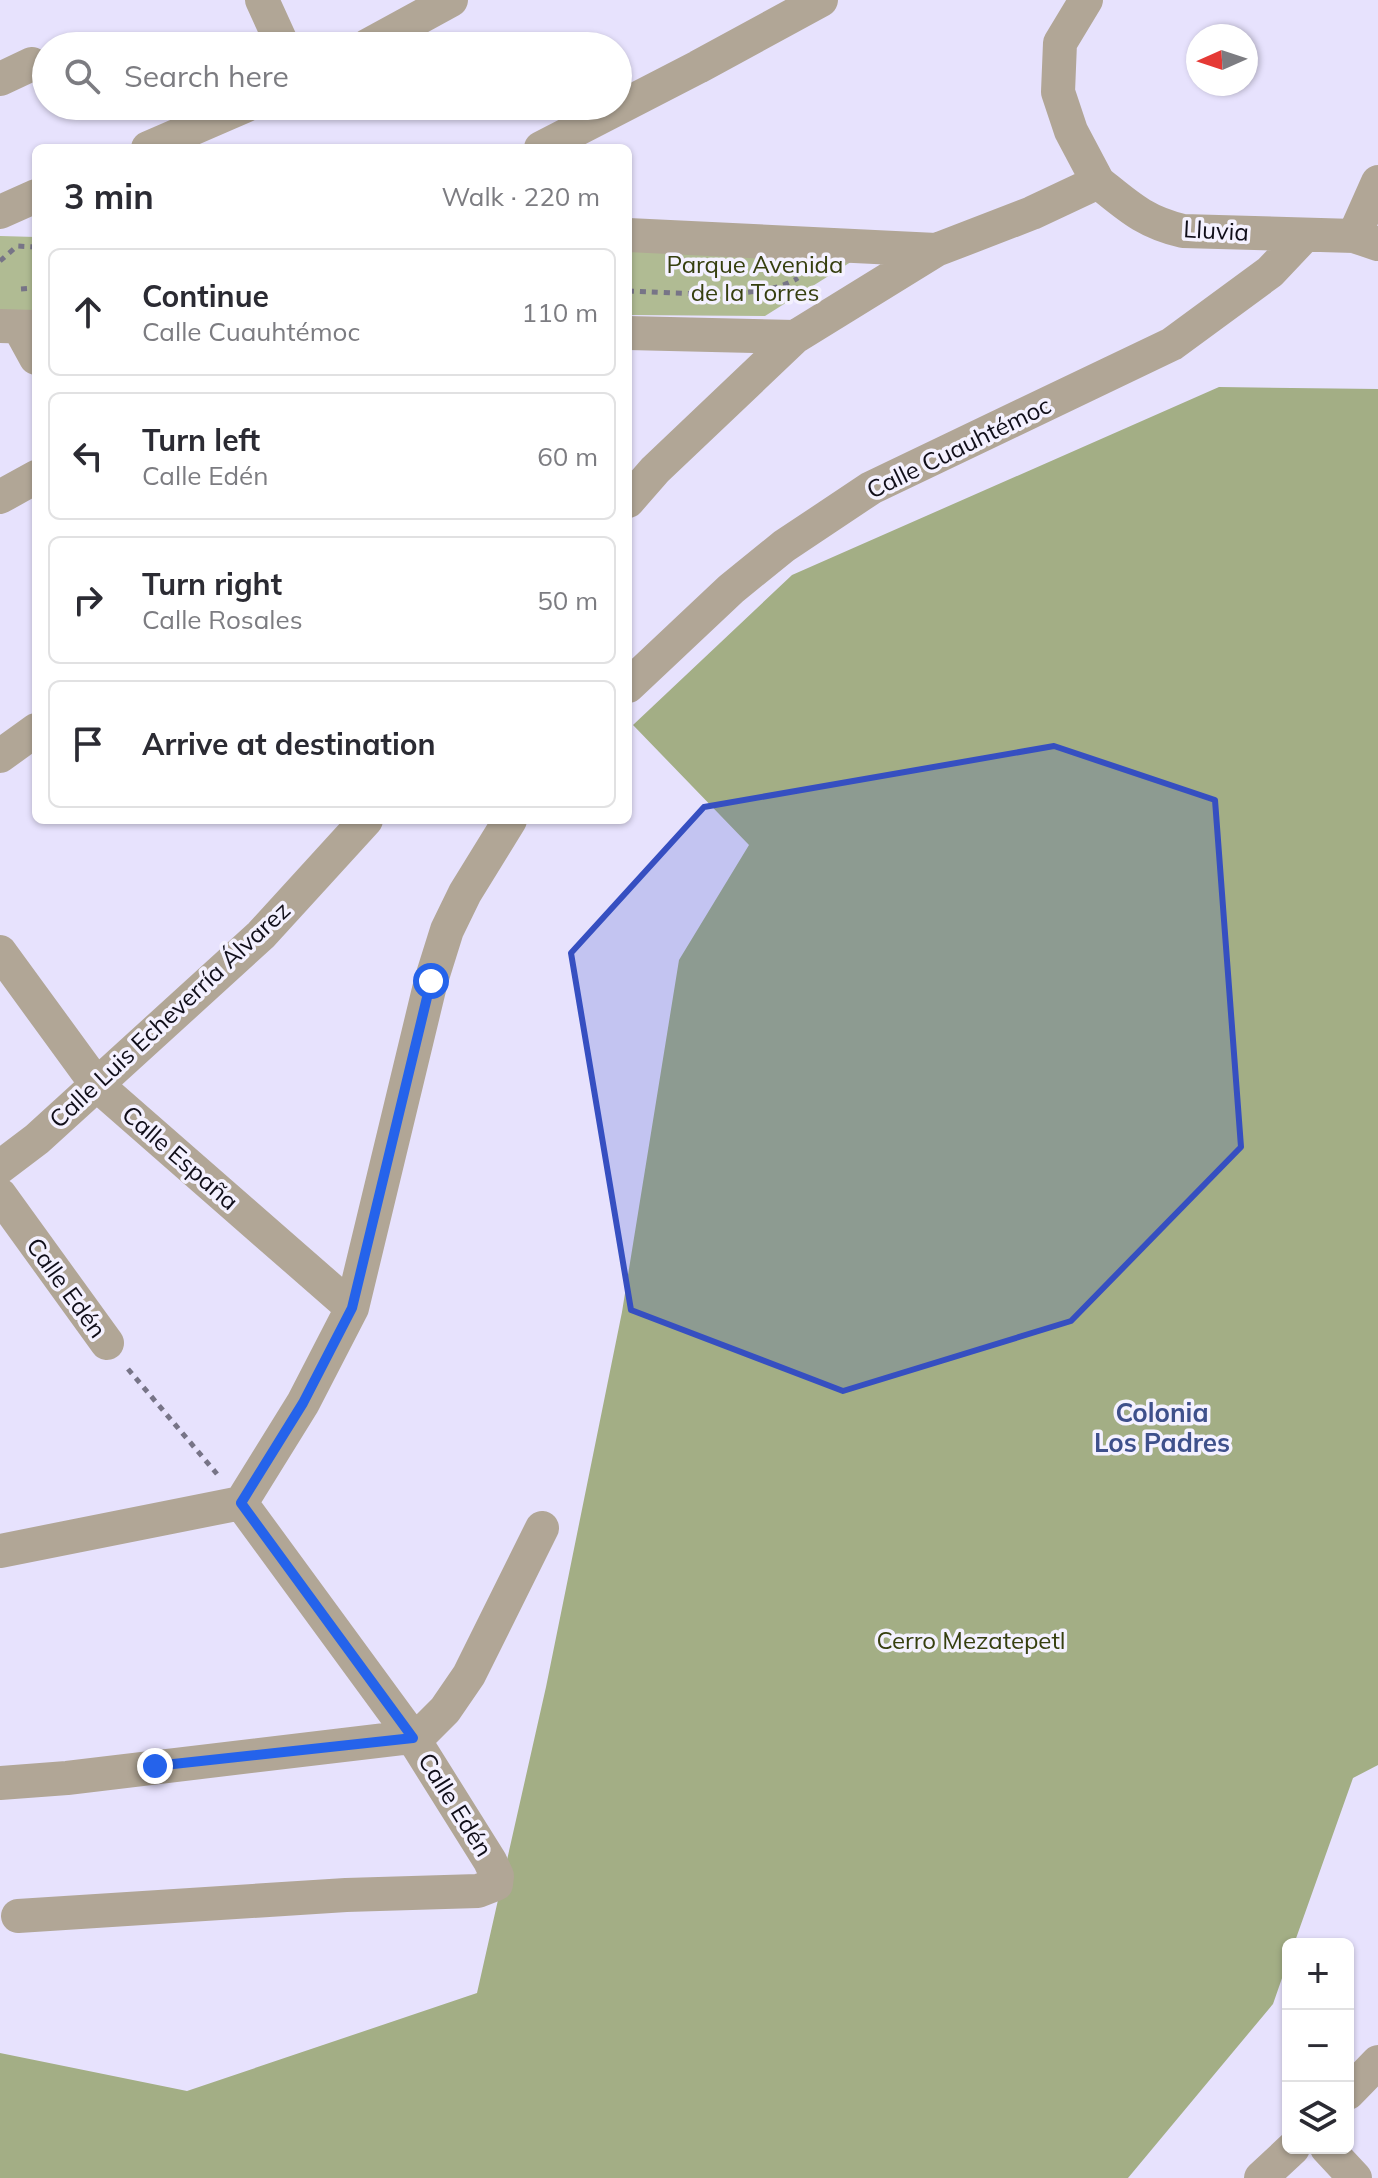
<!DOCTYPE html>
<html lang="en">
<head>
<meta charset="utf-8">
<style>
  body { margin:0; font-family:Mulish,sans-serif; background:#f7f7f7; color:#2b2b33 }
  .controls { position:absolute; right:24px; bottom:24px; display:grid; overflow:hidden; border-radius:12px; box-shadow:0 2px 6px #0004 }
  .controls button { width:72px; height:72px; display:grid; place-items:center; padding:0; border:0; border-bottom:2px solid #e1e1e2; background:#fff; color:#2b2b33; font:40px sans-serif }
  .compass { position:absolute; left:1186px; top:24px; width:72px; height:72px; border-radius:50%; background:#fff; box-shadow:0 2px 6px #0004; rotate:267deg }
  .stop { position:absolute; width:24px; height:24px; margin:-18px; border:6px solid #2563eb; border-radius:50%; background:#fff }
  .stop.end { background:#2563eb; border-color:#fff; box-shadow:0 2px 8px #0008 }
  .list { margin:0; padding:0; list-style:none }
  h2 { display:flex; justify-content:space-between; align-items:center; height:104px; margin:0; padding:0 32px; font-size:34px }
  h2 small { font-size:26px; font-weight:400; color:#7c7c81 }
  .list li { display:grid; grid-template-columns:52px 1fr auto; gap:24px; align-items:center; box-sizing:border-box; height:128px; margin:0 16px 16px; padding:0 16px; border:2px solid #e1e1e2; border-radius:12px }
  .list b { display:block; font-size:30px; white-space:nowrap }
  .list p { margin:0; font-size:26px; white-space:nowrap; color:#7c7c81 }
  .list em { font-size:26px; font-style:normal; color:#7c7c81 }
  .icon { flex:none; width:44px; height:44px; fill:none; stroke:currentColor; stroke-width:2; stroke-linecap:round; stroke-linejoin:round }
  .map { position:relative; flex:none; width:1378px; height:2178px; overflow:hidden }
  .search { position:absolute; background:#fff; box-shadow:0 2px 6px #0004; left:32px; top:32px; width:600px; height:88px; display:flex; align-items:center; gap:20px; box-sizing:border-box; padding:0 28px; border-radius:44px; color:#7c7c81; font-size:30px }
  .panel { position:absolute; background:#fff; box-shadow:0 2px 6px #0004; left:32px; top:144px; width:600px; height:680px; border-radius:12px }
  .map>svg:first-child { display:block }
  .green { fill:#b0bb93 }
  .forest { fill:#a3ae85 }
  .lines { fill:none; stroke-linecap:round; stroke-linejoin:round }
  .path { stroke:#777487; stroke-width:5; stroke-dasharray:6 6; stroke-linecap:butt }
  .minor { stroke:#b1a696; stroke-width:34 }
  .route { stroke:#2563eb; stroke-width:10 }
  .marked { fill:#364fc1; fill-opacity:0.2; stroke:#364fc1; stroke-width:6; stroke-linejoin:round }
  .labels { text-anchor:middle; stroke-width:7; stroke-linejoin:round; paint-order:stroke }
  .street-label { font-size:24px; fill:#100e19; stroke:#f4f1ff }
  .park-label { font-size:24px; fill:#363f0f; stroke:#f4f1ff }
  .neighbourhood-label { font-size:26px; font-weight:bold; fill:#3e508b; stroke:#f4f1ff }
</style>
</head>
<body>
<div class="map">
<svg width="1378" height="2178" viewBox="0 0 1378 2178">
  <rect width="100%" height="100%" fill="#e7e2fd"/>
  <path class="green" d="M0 236 36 237V311L0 310Z
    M628 242 881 243 765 316 628 315Z"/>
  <path class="forest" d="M1219 387 1378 389V1765L1353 1778 1294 1944H1288V1961L1273 2004 1128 2178H0V2053L187 2091 477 1993 546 1687 622 1312 679 960 749 845 633 725 792 575Z"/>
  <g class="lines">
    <path class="path" d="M0 261 17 246 36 247
      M21 289 36 288
      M628 291C674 292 760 302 798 278
      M128 1369 217 1474"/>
    <path class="minor" d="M262 0 283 46
      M1086 0 1060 43 1058 92 1071 131 1098 182
      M367 46 451 0
      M0 79 32 64
      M148 148 245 106
      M541 148 698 67 821 0
      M0 212 36 196
      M628 235 936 250
      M1354 236 1378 182
      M0 326 36 327
      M19 327 36 358
      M628 333 795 337
      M0 497 36 477
      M628 501 655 470 795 337 936 250 1032 213 1098 182C1128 206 1144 222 1183 231L1354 236 1378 244
      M628 686 731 589 784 546 871 488 1172 344 1270 272 1305 235
      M0 756 36 730
      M0 952 97 1085 352 1308
      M0 1167 37 1139 261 935 366 820
      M0 1195 107 1343
      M0 1551 241 1503 303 1403 352 1308 431 981 447 930 465 893 510 820
      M0 1783 67 1778 419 1736 445 1710 469 1675 542 1528
      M18 1916 346 1895 478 1891 496 1884 497 1876 490 1861 413 1738 241 1503
      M1348 2093 1378 2062
      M1327 2148 1355 2178
      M1261 2178 1293 2148"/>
  </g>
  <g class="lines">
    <path class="route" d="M155 1766 413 1738 241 1503 303 1403 352 1308 431 981"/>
  </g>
  <path class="marked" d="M1054 746 1215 800 1241 1147 1071 1321 843 1391 631 1310 571 953 704 807Z"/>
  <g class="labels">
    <g class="street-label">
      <text transform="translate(1216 231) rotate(3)" y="8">Lluvia</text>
      <text transform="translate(959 448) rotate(-26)" y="8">Calle Cuauhtémoc</text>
      <text transform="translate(170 1015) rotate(-43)" y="8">Calle Luis Echeverría Álvarez</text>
      <text transform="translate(180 1158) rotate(41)" y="8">Calle España</text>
      <text transform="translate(66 1288) rotate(54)" y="8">Calle Edén</text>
      <text transform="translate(455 1805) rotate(58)" y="8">Calle Edén</text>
    </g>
    <g class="park-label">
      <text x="755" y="273">Parque Avenida<tspan x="755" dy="28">de la Torres</tspan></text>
      <text x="971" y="1649">Cerro Mezatepetl</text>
    </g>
    <g class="neighbourhood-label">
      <text x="1162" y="1422">Colonia<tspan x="1162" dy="30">Los Padres</tspan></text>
    </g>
  </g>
</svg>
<div class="controls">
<button>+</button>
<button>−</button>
<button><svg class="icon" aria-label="layers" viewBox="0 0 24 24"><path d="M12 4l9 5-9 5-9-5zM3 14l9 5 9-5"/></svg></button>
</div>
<svg class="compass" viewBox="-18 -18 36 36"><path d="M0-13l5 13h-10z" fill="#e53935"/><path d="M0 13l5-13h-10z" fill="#7c7c81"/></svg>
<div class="stop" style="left:431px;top:981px"></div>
<div class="stop end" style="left:155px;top:1766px"></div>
<div class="search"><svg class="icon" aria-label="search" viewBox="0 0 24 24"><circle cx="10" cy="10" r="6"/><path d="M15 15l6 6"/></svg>Search here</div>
<section class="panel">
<h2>3 min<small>Walk · 220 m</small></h2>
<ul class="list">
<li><svg class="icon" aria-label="ahead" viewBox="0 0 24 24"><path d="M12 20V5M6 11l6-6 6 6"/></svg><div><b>Continue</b><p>Calle Cuauhtémoc</p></div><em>110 m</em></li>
<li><svg class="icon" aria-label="left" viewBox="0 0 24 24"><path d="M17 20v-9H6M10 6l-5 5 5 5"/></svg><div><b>Turn left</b><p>Calle Edén</p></div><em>60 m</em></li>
<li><svg class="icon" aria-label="right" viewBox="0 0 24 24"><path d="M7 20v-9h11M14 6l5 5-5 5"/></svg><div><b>Turn right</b><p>Calle Rosales</p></div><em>50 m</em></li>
<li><svg class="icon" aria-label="arrive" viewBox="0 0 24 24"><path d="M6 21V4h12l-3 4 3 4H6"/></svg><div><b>Arrive at destination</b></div></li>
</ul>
</section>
</div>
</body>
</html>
